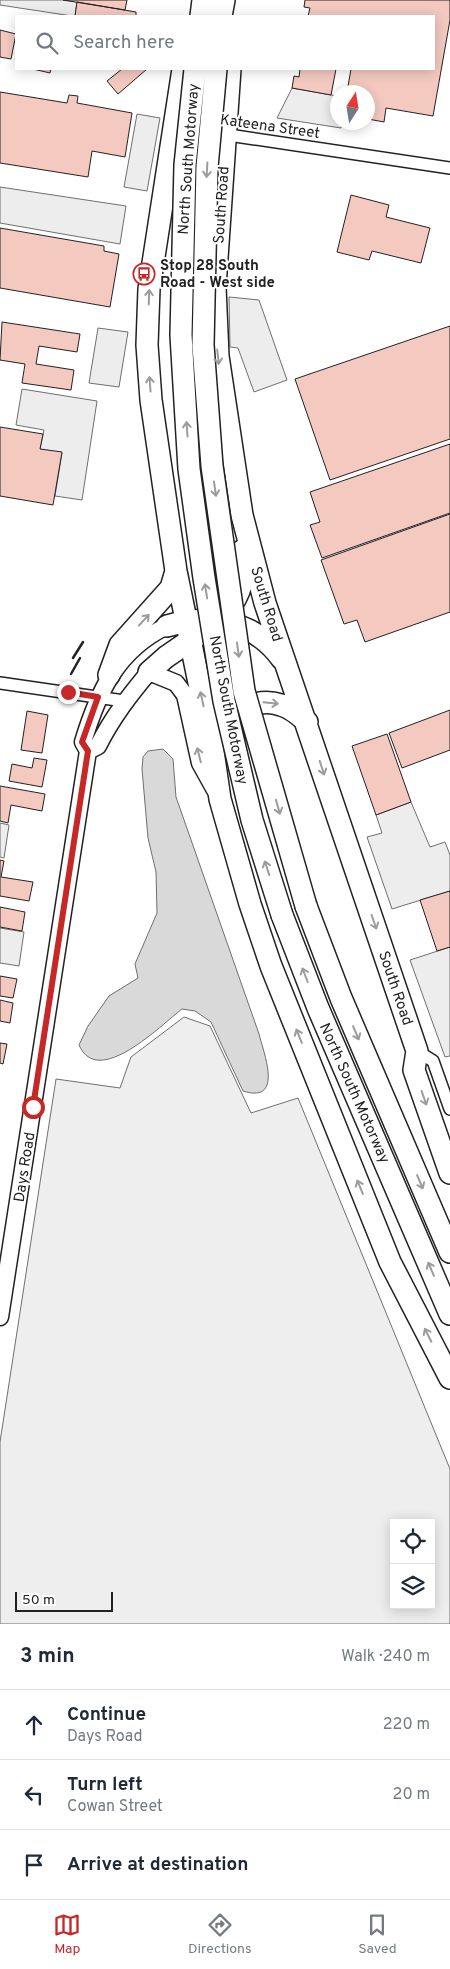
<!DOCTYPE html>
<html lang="en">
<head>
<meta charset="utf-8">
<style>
  body { margin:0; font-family:Overpass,sans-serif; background:#f6f6f7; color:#1f2937 }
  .controls { position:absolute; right:15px; bottom:15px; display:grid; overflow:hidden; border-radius:0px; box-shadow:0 2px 12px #0003 }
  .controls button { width:45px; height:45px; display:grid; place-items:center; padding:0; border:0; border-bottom:1px solid #e0e1e3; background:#fff; color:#1f2937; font:25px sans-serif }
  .compass { position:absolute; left:330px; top:85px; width:45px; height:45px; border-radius:50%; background:#fff; box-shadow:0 2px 12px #0003; rotate:12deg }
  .scale { position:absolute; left:15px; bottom:12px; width:98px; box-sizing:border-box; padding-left:5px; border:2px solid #222; border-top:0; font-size:14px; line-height:18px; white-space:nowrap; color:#222; -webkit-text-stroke:4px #fff; paint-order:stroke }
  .stop { position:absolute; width:15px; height:15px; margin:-11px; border:4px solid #c62828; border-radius:50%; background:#fff }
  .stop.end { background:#c62828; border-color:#fff; box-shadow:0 1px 5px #0008 }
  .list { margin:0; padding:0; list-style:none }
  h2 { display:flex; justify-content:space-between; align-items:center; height:65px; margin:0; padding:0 20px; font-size:21px }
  h2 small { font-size:16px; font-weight:400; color:#747a83 }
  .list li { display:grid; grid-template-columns:32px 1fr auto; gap:15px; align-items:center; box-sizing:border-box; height:70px; padding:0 20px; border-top:1px solid #e0e1e3 }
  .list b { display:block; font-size:19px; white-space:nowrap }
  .list p { margin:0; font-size:16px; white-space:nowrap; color:#747a83 }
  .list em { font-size:16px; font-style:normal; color:#747a83 }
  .icon { flex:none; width:28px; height:28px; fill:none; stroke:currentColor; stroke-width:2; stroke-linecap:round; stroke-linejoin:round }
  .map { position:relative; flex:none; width:450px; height:1624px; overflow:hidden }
  .search { position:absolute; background:#fff; box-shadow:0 2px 12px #0003; left:15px; right:15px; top:15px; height:55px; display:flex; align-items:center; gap:12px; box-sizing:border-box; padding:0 18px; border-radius:0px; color:#747a83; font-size:19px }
  .sheet { height:275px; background:#fff }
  nav { display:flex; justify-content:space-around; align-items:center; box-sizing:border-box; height:70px; border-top:1px solid #e0e1e3; background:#fff; font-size:14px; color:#747a83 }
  nav a { display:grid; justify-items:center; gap:2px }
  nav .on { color:#c62828 }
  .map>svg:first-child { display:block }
  .green { fill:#eee; stroke:#6f6f6f; fill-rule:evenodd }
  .parking { fill:#ededed; stroke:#6f6f6f }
  .water { fill:#d9d9d9; stroke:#6f6f6f }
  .building { fill:#f3c9c0; stroke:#222 }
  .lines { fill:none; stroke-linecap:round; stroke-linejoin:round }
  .street-casing { stroke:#222; stroke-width:14 }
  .secondary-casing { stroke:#222; stroke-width:19 }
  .highway-casing { stroke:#222; stroke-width:24 }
  .street { stroke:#fff; stroke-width:11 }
  .secondary { stroke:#fff; stroke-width:16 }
  .highway { stroke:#fff; stroke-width:21 }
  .highway-bridge-casing { stroke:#222; stroke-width:24; stroke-linecap:butt }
  .highway-bridge { stroke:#fff; stroke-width:21 }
  .wall { stroke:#222; stroke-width:2.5 }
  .oneway { stroke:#9c9c9c }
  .route { stroke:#c62828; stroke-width:6 }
  .labels { text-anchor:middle; stroke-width:4; stroke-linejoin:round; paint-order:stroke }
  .street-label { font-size:15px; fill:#222; stroke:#fff }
  .poi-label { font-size:15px; font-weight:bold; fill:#222; stroke:#fff; text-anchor:start }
</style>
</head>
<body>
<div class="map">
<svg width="450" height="1624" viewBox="0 0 450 1624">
  <rect width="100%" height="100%" fill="#fff"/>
  <path class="green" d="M184 1017 210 1026 251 1113 298 1098 450 1469V1624H0V1442L56 1079 120 1088 131 1057ZM394 1523H431V1605H394Z"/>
  <path class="parking" d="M0 0H63L77 2 75 16H72L0 5Z
    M292 88 337 96 338 122 342 123 341 128 277 118Z
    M137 114 160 118 147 191 124 187Z
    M0 187 126 206 120 244 0 223Z
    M229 297 259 300 287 380 254 392 238 348 230 347Z
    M98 328 128 332 119 387 89 383Z
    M22 389 97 401 82 500 55 496 62 453 40 449 44 430 16 425Z
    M411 802 430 847 445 842 450 855V891L392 909 367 837 382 833 376 815Z
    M0 823 9 825 4 858 0 857Z
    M0 928 24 932 19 966 0 963Z
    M450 947V1056L445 1057 410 960Z"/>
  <path class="water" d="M163 749 173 759 176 797 259 1034C264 1054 284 1104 243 1091L211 1022 195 1011 182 1009C161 1025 98 1089 79 1045L88 1026 109 996 138 978 135 964 157 913 156 872 148 838 142 769 143 757 148 751Z"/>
  <path class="building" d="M63 0H127L125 10Z
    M305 0H450V20L433 116 386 108 384 122 368 119V92H347L351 69H434V16H308L310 8 304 7Z
    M77 2 136 12V16H75Z
    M0 30 16 34 11 59 0 57Z
    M33 69H51L50 73Z
    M122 69H147L118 94 107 81Z
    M300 69H336L331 95 292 88 294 76 299 77Z
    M0 92 67 103 69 95 78 96 77 103 132 113 125 157 92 151 88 177 0 163Z
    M351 195 389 205 386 217 430 228 421 263 372 251 369 260 337 252Z
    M0 228 104 246V251L119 254 110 307 0 288Z
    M2 322 80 334 77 352 39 346 36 364 74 370 71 390 22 383 25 364 0 360Z
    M450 326V439L330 480 295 379Z
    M0 427 43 434 40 449 62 452 53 505 0 496Z
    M450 444V513L322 558 310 525 320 522 310 492Z
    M450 514V612L365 642 357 620 344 624 321 560Z
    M450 710V750L402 768 389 733Z
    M27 711 48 715 42 753 21 750Z
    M387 734 411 802 376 815 352 746Z
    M34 758 47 760 42 787 9 781 12 764 32 768Z
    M0 786 45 794 42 811 11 805 8 823 0 821Z
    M0 860 4 861 1 877 33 882 29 901 0 896Z
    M450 891V947L437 951 420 900Z
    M0 907 25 912 22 931 0 927Z
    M0 976 17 979 13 998 0 996Z
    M0 1000 13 1003 10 1023 0 1021Z
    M0 1043 7 1044 3 1064 0 1063Z"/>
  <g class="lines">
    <g class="street-casing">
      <path id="street" d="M222 134 450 168
        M0 683 124 701
        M417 1051 433 1061 450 1109"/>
    </g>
    <g class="secondary-casing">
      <path id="secondary" d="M88 751 98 746C112 718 129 696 149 672L176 683 185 695 200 763 215 790
        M0 1317 88 751 83 742C98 692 117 650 167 626"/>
    </g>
    <g class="highway-casing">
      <path id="highway" d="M201 16 203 0
        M221 16 224 0
        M183 69 149 289 147 345 151 400 176 571 213 751 220 799 250 904 271 966 390 1262 450 1378
        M230 69 215 287 218 356 242 515 265 603 417 1051 414 1070 450 1173
        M225 614C243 592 244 578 243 550
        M167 626C210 613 255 621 282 659
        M149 672 166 657 201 633
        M109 675 120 645 171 588 176 571
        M219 734C228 711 257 697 281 705 292 708 299 715 307 722
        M306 906 341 998 450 1252
        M282 915 318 1008 450 1314"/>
    </g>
    <use href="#street" class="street"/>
    <use href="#secondary" class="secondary"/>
    <use href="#highway" class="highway"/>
    <g class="highway-bridge-casing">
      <path id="highway-bridge" d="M195 69 185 165 181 335 189 469 204 578 224 701 252 820 282 915
        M216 69 207 167 203 345 212 466 244 691 306 906"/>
    </g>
    <use href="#highway-bridge" class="highway-bridge"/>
    <path class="wall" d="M73 658 83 642
      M71 674 80 658"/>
  </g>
  <defs><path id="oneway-shaft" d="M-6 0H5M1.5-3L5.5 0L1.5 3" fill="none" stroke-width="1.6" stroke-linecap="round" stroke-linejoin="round" transform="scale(1.25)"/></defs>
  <g class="oneway">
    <use href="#oneway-shaft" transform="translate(207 170) rotate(93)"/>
    <use href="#oneway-shaft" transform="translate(149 297) rotate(-88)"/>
    <use href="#oneway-shaft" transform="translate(218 357) rotate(84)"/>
    <use href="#oneway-shaft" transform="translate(150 384) rotate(-94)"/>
    <use href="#oneway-shaft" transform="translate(187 429) rotate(-94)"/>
    <use href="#oneway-shaft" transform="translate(215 489) rotate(82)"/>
    <use href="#oneway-shaft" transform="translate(206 591) rotate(-99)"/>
    <use href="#oneway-shaft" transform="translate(144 620) rotate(-47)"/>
    <use href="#oneway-shaft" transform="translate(238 650) rotate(82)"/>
    <use href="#oneway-shaft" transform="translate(202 699) rotate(-102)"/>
    <use href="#oneway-shaft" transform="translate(271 703) rotate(6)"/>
    <use href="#oneway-shaft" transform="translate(199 755) rotate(-104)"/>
    <use href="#oneway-shaft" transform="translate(322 768) rotate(72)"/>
    <use href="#oneway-shaft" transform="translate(278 807) rotate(74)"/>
    <use href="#oneway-shaft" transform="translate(267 868) rotate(-108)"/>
    <use href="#oneway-shaft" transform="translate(374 922) rotate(71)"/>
    <use href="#oneway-shaft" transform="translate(305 975) rotate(-111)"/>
    <use href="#oneway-shaft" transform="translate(356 1033) rotate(67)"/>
    <use href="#oneway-shaft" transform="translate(299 1036) rotate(-112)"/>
    <use href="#oneway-shaft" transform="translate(424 1098) rotate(71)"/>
    <use href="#oneway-shaft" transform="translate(420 1182) rotate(67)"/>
    <use href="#oneway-shaft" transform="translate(360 1187) rotate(-112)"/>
    <use href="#oneway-shaft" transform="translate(431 1269) rotate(-113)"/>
    <use href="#oneway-shaft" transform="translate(428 1335) rotate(-117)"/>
  </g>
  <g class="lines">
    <path class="route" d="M33 1107 88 751 82 742 98 697 68 692"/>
  </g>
  <defs>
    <g id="bus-ring" transform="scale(1.125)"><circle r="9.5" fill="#fff" stroke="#c62828" stroke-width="1.5"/><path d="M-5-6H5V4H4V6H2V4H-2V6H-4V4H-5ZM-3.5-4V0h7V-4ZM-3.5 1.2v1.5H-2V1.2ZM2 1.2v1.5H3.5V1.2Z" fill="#c62828"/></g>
  </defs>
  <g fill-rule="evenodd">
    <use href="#bus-ring" x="144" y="274"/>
  </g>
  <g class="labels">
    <g class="street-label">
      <text transform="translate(270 126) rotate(8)" y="5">Kateena Street</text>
      <text transform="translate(188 159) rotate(-86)" y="5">North South Motorway</text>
      <text transform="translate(221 205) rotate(-86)" y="5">South Road</text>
      <text transform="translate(267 604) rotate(73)" y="5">South Road</text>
      <text transform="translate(229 710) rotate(79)" y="5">North South Motorway</text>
      <text transform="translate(396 988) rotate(71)" y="5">South Road</text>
      <text transform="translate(355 1093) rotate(66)" y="5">North South Motorway</text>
      <text transform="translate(24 1167) rotate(-81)" y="5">Days Road</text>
    </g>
    <g class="poi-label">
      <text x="160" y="270">Stop 28 South<tspan x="160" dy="17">Road - West side</tspan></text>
    </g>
  </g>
</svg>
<div class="controls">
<button><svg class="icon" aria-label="locate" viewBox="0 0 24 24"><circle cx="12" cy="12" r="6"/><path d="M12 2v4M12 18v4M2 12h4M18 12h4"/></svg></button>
<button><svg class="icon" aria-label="layers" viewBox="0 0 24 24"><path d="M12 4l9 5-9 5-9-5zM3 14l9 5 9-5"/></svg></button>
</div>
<svg class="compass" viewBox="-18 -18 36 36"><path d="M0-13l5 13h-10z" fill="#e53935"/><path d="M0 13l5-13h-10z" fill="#747a83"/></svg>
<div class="scale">50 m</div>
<div class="stop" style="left:33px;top:1107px"></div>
<div class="stop end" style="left:68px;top:692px"></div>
<div class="search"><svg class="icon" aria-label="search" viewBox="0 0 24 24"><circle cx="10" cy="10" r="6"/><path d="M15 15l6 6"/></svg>Search here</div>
</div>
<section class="sheet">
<h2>3 min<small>Walk · 240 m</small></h2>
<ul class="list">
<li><svg class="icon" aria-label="ahead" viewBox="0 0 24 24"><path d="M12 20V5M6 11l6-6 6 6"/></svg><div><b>Continue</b><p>Days Road</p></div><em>220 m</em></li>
<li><svg class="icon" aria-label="left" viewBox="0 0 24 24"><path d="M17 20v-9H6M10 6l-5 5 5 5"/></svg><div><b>Turn left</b><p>Cowan Street</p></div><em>20 m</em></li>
<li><svg class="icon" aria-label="arrive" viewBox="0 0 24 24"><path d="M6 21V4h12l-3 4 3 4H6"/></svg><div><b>Arrive at destination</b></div></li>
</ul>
</section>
<nav>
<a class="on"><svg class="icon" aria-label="map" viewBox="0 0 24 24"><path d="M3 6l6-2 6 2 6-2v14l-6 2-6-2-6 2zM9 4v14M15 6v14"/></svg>Map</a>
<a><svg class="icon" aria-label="directions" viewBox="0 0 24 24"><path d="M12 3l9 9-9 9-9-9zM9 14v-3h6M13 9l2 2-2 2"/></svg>Directions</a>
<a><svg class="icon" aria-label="saved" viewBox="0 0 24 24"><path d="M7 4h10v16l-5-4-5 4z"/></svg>Saved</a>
</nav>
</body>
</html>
